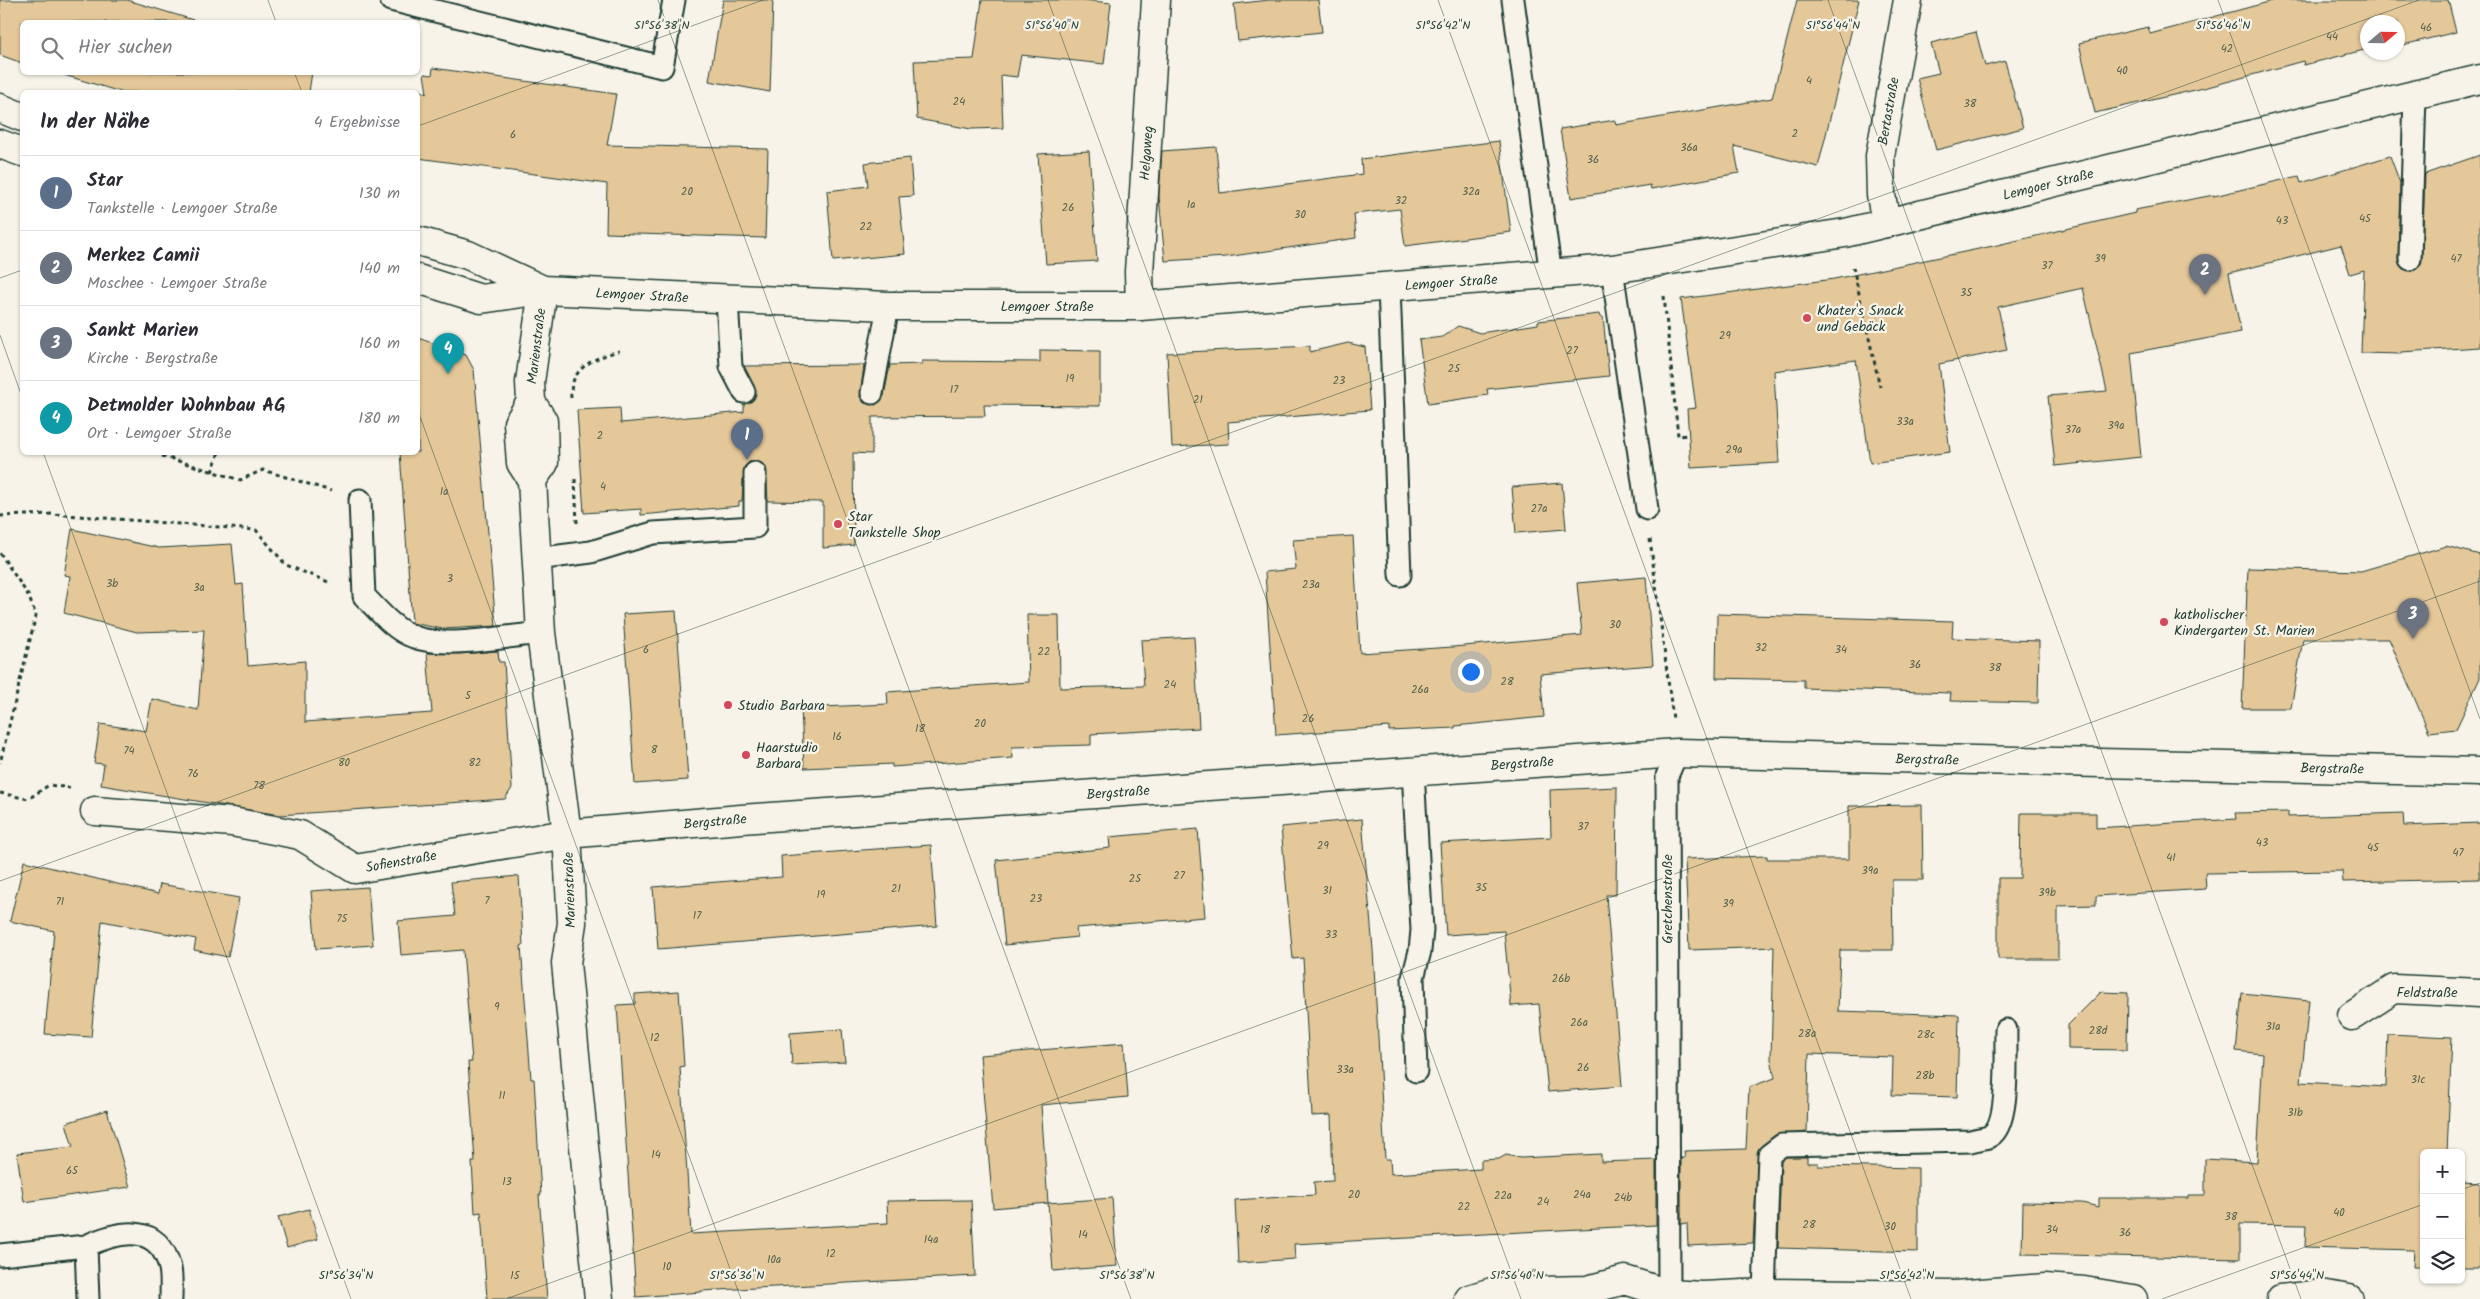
<!DOCTYPE html>
<html lang="de">
<head>
<meta charset="utf-8">
<style>
  body { margin:0; font-family:Kalam,sans-serif; background:#f2f2f3; color:#2b2b33 }
  .controls { position:absolute; right:15px; bottom:15px; display:grid; overflow:hidden; border-radius:8px; box-shadow:0 1px 4px #0004 }
  .controls button { width:45px; height:45px; display:grid; place-items:center; padding:0; border:0; border-bottom:1px solid #e1e1e2; background:#fff; color:#2b2b33; font:25px sans-serif }
  .compass { position:absolute; left:2360px; top:15px; width:45px; height:45px; border-radius:50%; background:#fff; box-shadow:0 1px 4px #0004; rotate:70deg }
  .you { position:absolute; left:1470px; top:671px; width:18px; height:18px; margin:-12px; border:4px solid #fff; border-radius:50%; background:#1a73e8; box-shadow:0 0 0 8px #1a73e833 }
  .badge { display:grid; place-items:center; width:32px; height:32px; border-radius:50%; background:#d1495b; color:#fff; font-size:16px; font-weight:700 }
  .pin { position:absolute; translate:-50% -41px; filter:drop-shadow(0 1px 2px #0008) }
  .pin::after { content:''; position:absolute; top:26px; width:18px; height:15px; background:inherit; clip-path:polygon(0 0,100% 0,50% 100%) }
  .list { margin:0; padding:0; list-style:none }
  h2 { display:flex; justify-content:space-between; align-items:center; height:65px; margin:0; padding:0 20px; font-size:21px }
  h2 small { font-size:16px; font-weight:400; color:#7c7c81 }
  .list li { display:grid; grid-template-columns:32px 1fr auto; gap:15px; align-items:center; box-sizing:border-box; height:75px; padding:0 20px; border-top:1px solid #e1e1e2 }
  .list b { display:block; font-size:19px; white-space:nowrap }
  .list p { margin:0; font-size:16px; white-space:nowrap; color:#7c7c81 }
  .list em { font-size:16px; font-style:normal; color:#7c7c81 }
  .icon { flex:none; width:28px; height:28px; fill:none; stroke:currentColor; stroke-width:2; stroke-linecap:round; stroke-linejoin:round }
  .map { position:relative; flex:none; width:2480px; height:1299px; overflow:hidden }
  .search { position:absolute; background:#fff; box-shadow:0 1px 4px #0004; left:20px; top:20px; width:400px; height:55px; display:flex; align-items:center; gap:12px; box-sizing:border-box; padding:0 18px; border-radius:8px; color:#7c7c81; font-size:19px }
  .panel { position:absolute; background:#fff; box-shadow:0 1px 4px #0004; left:20px; top:90px; width:400px; height:365px; border-radius:8px }
  .map>svg:first-child { display:block }
  .building { fill:#e5c899; stroke:#1f3d34 }
  .lines { fill:none; stroke-linecap:round; stroke-linejoin:round }
  .lane-casing { stroke:#1f3d34; stroke-width:25 }
  .street-casing { stroke:#1f3d34; stroke-width:31 }
  .secondary-casing { stroke:#1f3d34; stroke-width:31 }
  .path { stroke:#1f3d34; stroke-width:3; stroke-dasharray:4 4; stroke-linecap:butt }
  .lane { stroke:#f7f3e8; stroke-width:21 }
  .street { stroke:#f7f3e8; stroke-width:28 }
  .secondary { stroke:#f7f3e8; stroke-width:28 }
  .ticks { fill:none; stroke:#1f3d34; stroke-width:1; stroke-opacity:0.45 }
  .poi-dot { fill:#d1495b; stroke:#f7f3e8; stroke-width:2 }
  .labels { text-anchor:middle; stroke-width:4.5; stroke-linejoin:round; paint-order:stroke }
  .number-label { font-size:11px; fill:#50604d }
  .street-label { font-size:14px; fill:#1f3d34; stroke:#f7f3e8 }
  .poi-label { font-size:14px; fill:#1f3d34; stroke:#f7f3e8; text-anchor:start }
  .ticks-label { font-size:12px; text-anchor:middle; fill:#1f3d34; stroke:#f7f3e8; stroke-width:4.5; stroke-linejoin:round; paint-order:stroke }
</style>
</head>
<body>
<div class="map">
<svg width="2480" height="1299" viewBox="0 0 2480 1299">
  <rect width="100%" height="100%" fill="#f7f3e8"/>
  <filter id="ink" filterUnits="userSpaceOnUse"><feTurbulence type="fractalNoise" baseFrequency=".02" numOctaves="2"/><feDisplacementMap in="SourceGraphic" scale="10" xChannelSelector="R" yChannelSelector="G"/><feConvolveMatrix kernelMatrix="1 2 1 2 8 2 1 2 1" color-interpolation-filters="sRGB"/></filter>
  <g filter="url(#ink)">
    <path class="building" d="M0 0H127L200 22H22V63L0 55Z
      M723 0H773L770 92 709 81Z
      M982 0H1083L1111 3 1104 64 1021 55 1017 77 1001 75 1003 128 971 129 917 119 914 61 974 59Z
      M1269 0H1318L1322 32 1238 41 1234 4Z
      M1797 0H1859L1818 167 1734 146 1739 173 1651 189 1650 185 1571 198 1560 129 1615 120 1616 125 1772 98Z
      M2276 0H2448L2456 32 2399 46 2398 22H2368V49L2304 65 2303 61 2208 87 2095 113 2079 43 2148 27 2150 34Z
      M1976 32 1985 66 2005 61 2023 128 1936 150 1917 78 1939 73 1931 43Z
      M433 68 616 94 607 145 768 149 765 238 606 233 607 184 418 158V90L427 93 424 74 432 75Z
      M54 72H312L309 92H121Z
      M1499 141 1511 232 1405 246 1400 209 1354 214 1356 238 1226 257 1165 261 1159 196 1162 151 1216 147 1220 193 1362 174 1361 159Z
      M1089 151 1097 261 1046 264 1038 154Z
      M2480 155V347L2401 352V354L2361 353 2364 270 2350 274 2341 245 2229 273 2241 332 2131 353 2141 457 2055 466 2048 396 2107 391 2083 288 1998 307 2007 350 1939 364 1950 452 1870 463 1856 360 1774 371 1779 463 1691 468 1687 409 1696 408 1681 299 1834 279 1993 246 2135 213V210L2214 195V196L2299 176 2301 183 2390 156 2400 183 2398 259 2403 269 2410 271 2420 266 2422 259 2425 174Z
      M910 158 913 196 899 197 905 254 833 261 827 191 868 186 865 163Z
      M1599 314 1600 317H1603L1609 376 1487 389 1488 395 1428 404 1419 340 1442 337 1458 326 1480 333 1538 324V321Z
      M418 338 466 355 474 370 496 626 443 629 412 623 400 452H418Z
      M1348 343 1365 347 1370 410 1228 422 1229 444 1172 447 1167 353 1310 346V352Z
      M1040 350 1100 351V406L984 405 985 416 872 417V454L853 453 854 545 823 548V502L768 501 766 467 755 461 749 462 744 467 742 501H739V506L641 515V509L584 513 577 410 620 408 621 423 744 412V404L754 399 756 392 744 366 864 365 860 397 864 403 876 405 884 396 890 365 922 364V361L1040 362Z
      M1562 483 1566 529 1516 533 1512 487Z
      M72 529 159 548 232 544 236 585 243 584 248 666 305 661V722L432 713 427 653 459 654 498 651 499 662H504L512 788 505 799 280 815 101 785 104 764 94 763 100 724 146 731 152 699 198 710 204 630 137 632 64 613 70 576 64 575Z
      M1353 536 1360 653 1453 647 1582 635 1577 583 1646 577 1653 665 1540 674 1544 717 1455 726V728L1389 731V727L1276 735 1265 572 1296 569 1293 540Z
      M2446 546 2480 555V678L2456 729 2429 732 2389 639H2303L2291 708H2242L2248 568 2361 571Z
      M676 611 688 780 635 784 623 614Z
      M1717 614 1953 621 1952 638 2039 641 2038 703 1950 701 1951 693 1804 688V680L1716 678Z
      M1027 615H1059L1060 688 1144 686 1141 640 1194 637 1199 728 1091 734V745L1012 747 1013 758 892 767V764L804 768 801 708 888 704 887 692 1029 682Z
      M1617 787 1616 895H1606L1622 1086 1548 1092 1539 1004 1511 1006 1504 931 1446 935 1440 843 1551 837 1550 790Z
      M1922 805 1923 880H1892L1893 950H1840L1838 1011 1959 1015 1957 1097 1892 1095 1893 1057 1809 1054 1807 1132 1775 1135 1758 1150 1753 1243 1688 1246 1687 1223 1681 1224V1158H1685L1684 1151 1746 1149 1749 1087 1775 1078 1771 1059 1774 947 1689 950 1685 859 1767 856V859H1849V806Z
      M2288 812V817L2403 813 2404 826 2480 823V879L2343 882 2342 871 2205 873 2206 889 2096 896V905L2058 906V959H1998V878H2020L2021 813H2096V828L2236 819 2235 813Z
      M1362 819 1373 950 1385 1159H1390L1391 1174 1481 1169V1160L1499 1159 1506 1155 1521 1158 1601 1154V1162L1656 1160V1225L1294 1244 1295 1259 1238 1263 1235 1200 1315 1195 1314 1182 1333 1181 1331 1115 1312 1116 1303 958 1293 959 1281 827Z
      M1198 829 1205 917 1076 928 1077 937 1005 945 996 860 1110 848 1109 837Z
      M931 845 937 926 658 949 653 887 782 877 781 856Z
      M24 861 158 894 160 884 239 898 228 957 194 950 196 939 102 921 91 1037 45 1034 54 931 10 921Z
      M519 876 523 945 521 946 531 1079H534L541 1195H539L547 1299H487L481 1212 475 1213 472 1162H475L468 1062H472L463 950 401 955 398 921 455 916 451 882Z
      M368 887 373 945 316 949 311 891Z
      M679 991 684 1066 680 1067 691 1234 888 1223 887 1201 971 1200 975 1276 701 1291V1292L636 1297 617 1005 635 1004V994Z
      M2101 992 2128 993 2127 1050 2068 1049V1025Z
      M2242 993 2309 1000 2301 1082 2386 1087 2388 1034 2452 1037 2447 1153H2424V1267H2413L2414 1250 2305 1247 2306 1225 2240 1224V1259L2022 1254 2023 1202 2082 1203 2099 1207V1198H2188V1195H2205V1159L2257 1162 2263 1054 2236 1051Z
      M842 1029 845 1062 792 1065 790 1033Z
      M1124 1043 1128 1097 1041 1105 1048 1203 993 1208 980 1055Z
      M107 1110 130 1187 24 1202 17 1153 73 1147 66 1123Z
      M1786 1157H1807V1163H1818V1166L1918 1168V1252L1778 1248 1781 1161Z
      M2461 1182 2480 1183V1268H2461Z
      M1112 1198 1117 1266 1053 1271 1048 1203Z
      M309 1209 318 1239 287 1248 278 1217Z"/>
    <g class="lines">
      <g class="lane-casing">
        <path id="lane" d="M391 0 662 67 674 0
          M1513 0 1551 275
          M2410 259 2415 95
          M1612 269 1647 509
          M1389 287 1400 575
          M727 299 731 367 744 392
          M872 393 888 306
          M360 500 364 596C379 611 394 630 414 637 445 649 507 636 541 633
          M536 559 591 552 653 533 755 527V473
          M1413 771 1422 930 1420 951 1413 978 1416 1071
          M86 1246C119 1231 159 1222 170 1268 172 1278 171 1289 171 1299
          M0 1255 86 1246 88 1299
          M1764 1293 1769 1155 1782 1145 1971 1141C1976 1139 1985 1139 1990 1136 2011 1124 2005 1053 2006 1030
          M1669 1294 1667 776 1677 753"/>
      </g>
      <g class="street-casing">
        <path id="street" d="M1886 223 1881 195 1880 156 1908 0
          M1140 306 1139 272 1156 0
          M531 402 518 423 521 463 532 480 541 633 567 834 572 923 566 963 599 1299
          M532 480 544 463 543 421 531 402 530 382 543 290
          M95 811 232 822 300 835 355 869 567 834 741 819 1677 753 2480 772
          M2352 1016 2394 989 2480 993
          M1469 1299 1492 1292 1587 1290 1625 1280 1669 1294 1703 1296 1764 1293 1955 1295 2045 1288 2084 1291 2133 1299
          M2281 1299 2321 1294 2349 1299"/>
      </g>
      <g class="secondary-casing">
        <path id="secondary" d="M0 108 22 117
          M0 144 22 152
          M418 241 468 255 543 290
          M418 279 481 299 543 290 888 306H1140L1612 269 1845 233 2480 79"/>
      </g>
      <path class="path" d="M1853 267 1880 387
        M1664 296 1678 436 1689 435
        M571 398C569 368 594 358 619 351
        M162 456 240 480 263 470 331 491
        M212 472 219 452
        M575 479 577 523
        M0 516 53 514 256 530 286 565 331 583
        M1650 539 1673 719
        M0 553 28 595 36 615 0 763
        M0 793 28 799 49 785 70 788"/>
      <use href="#lane" class="lane"/>
      <use href="#street" class="street"/>
      <use href="#secondary" class="secondary"/>
    </g>
  </g>
  <path class="ticks" d="M268 0 276 22M658 0 1131 1299M1048 0 1521 1299M1438 0 1911 1299M1828 0 2301 1299M2218 0 2480 719M294 72 302 92M418 126 763 0M0 278 22 270M0 335 22 397M418 411 741 1299M43 452 351 1299M0 881 2419 0M2461 1190 2480 1183M506 1299 2480 581M2162 1299 2424 1204"/>
  <g class="poi-dot">
    <circle cx="1807" cy="318" r="5"/>
    <circle cx="838" cy="524" r="5"/>
    <circle cx="2164" cy="622" r="5"/>
    <circle cx="728" cy="705" r="5"/>
    <circle cx="746" cy="755" r="5"/>
  </g>
  <g class="labels">
    <g class="number-label">
      <text x="2426" y="31">46</text>
      <text x="2332" y="40">44</text>
      <text x="2227" y="52">42</text>
      <text x="2122" y="74">40</text>
      <text x="1809" y="84">4</text>
      <text x="959" y="105">24</text>
      <text x="1970" y="107">38</text>
      <text x="1795" y="137">2</text>
      <text x="513" y="138">6</text>
      <text x="1689" y="151">36a</text>
      <text x="1593" y="163">36</text>
      <text x="687" y="195">20</text>
      <text x="1471" y="195">32a</text>
      <text x="1401" y="204">32</text>
      <text x="1191" y="208">1a</text>
      <text x="1068" y="211">26</text>
      <text x="1300" y="218">30</text>
      <text x="2365" y="222">45</text>
      <text x="2282" y="224">43</text>
      <text x="866" y="230">22</text>
      <text x="2100" y="262">39</text>
      <text x="2456" y="262">47</text>
      <text x="2047" y="269">37</text>
      <text x="1966" y="296">35</text>
      <text x="1725" y="339">29</text>
      <text x="1572" y="354">27</text>
      <text x="1454" y="372">25</text>
      <text x="1070" y="382">19</text>
      <text x="1339" y="384">23</text>
      <text x="954" y="393">17</text>
      <text x="1198" y="403">21</text>
      <text x="1905" y="425">33a</text>
      <text x="2116" y="429">39a</text>
      <text x="2073" y="433">37a</text>
      <text x="600" y="439">2</text>
      <text x="1734" y="453">29a</text>
      <text x="603" y="490">4</text>
      <text x="444" y="495">1a</text>
      <text x="1539" y="512">27a</text>
      <text x="450" y="582">3</text>
      <text x="112" y="587">3b</text>
      <text x="1311" y="588">23a</text>
      <text x="199" y="591">3a</text>
      <text x="1615" y="628">30</text>
      <text x="1761" y="651">32</text>
      <text x="646" y="653">6</text>
      <text x="1841" y="653">34</text>
      <text x="1044" y="655">22</text>
      <text x="1915" y="668">36</text>
      <text x="1995" y="671">38</text>
      <text x="1507" y="685">28</text>
      <text x="1170" y="688">24</text>
      <text x="1420" y="693">26a</text>
      <text x="468" y="699">5</text>
      <text x="1308" y="722">26</text>
      <text x="980" y="727">20</text>
      <text x="920" y="732">18</text>
      <text x="837" y="740">16</text>
      <text x="654" y="753">8</text>
      <text x="129" y="754">74</text>
      <text x="344" y="766">80</text>
      <text x="475" y="766">82</text>
      <text x="193" y="777">76</text>
      <text x="259" y="789">78</text>
      <text x="1583" y="830">37</text>
      <text x="2262" y="846">43</text>
      <text x="1323" y="849">29</text>
      <text x="2373" y="851">45</text>
      <text x="2458" y="856">47</text>
      <text x="2171" y="861">41</text>
      <text x="1870" y="874">39a</text>
      <text x="1179" y="879">27</text>
      <text x="1135" y="882">25</text>
      <text x="1481" y="891">35</text>
      <text x="896" y="892">21</text>
      <text x="1327" y="894">31</text>
      <text x="2047" y="896">39b</text>
      <text x="821" y="898">19</text>
      <text x="1036" y="902">23</text>
      <text x="487" y="904">7</text>
      <text x="60" y="905">71</text>
      <text x="1728" y="907">39</text>
      <text x="697" y="919">17</text>
      <text x="342" y="922">75</text>
      <text x="1331" y="938">33</text>
      <text x="1561" y="982">26b</text>
      <text x="497" y="1010">9</text>
      <text x="1579" y="1026">26a</text>
      <text x="2273" y="1030">31a</text>
      <text x="2098" y="1034">28d</text>
      <text x="1807" y="1037">28a</text>
      <text x="1926" y="1038">28c</text>
      <text x="655" y="1041">12</text>
      <text x="1583" y="1071">26</text>
      <text x="1345" y="1073">33a</text>
      <text x="1925" y="1079">28b</text>
      <text x="2418" y="1083">31c</text>
      <text x="502" y="1099">11</text>
      <text x="2295" y="1116">31b</text>
      <text x="656" y="1158">14</text>
      <text x="72" y="1174">65</text>
      <text x="507" y="1185">13</text>
      <text x="1354" y="1198">20</text>
      <text x="1582" y="1198">24a</text>
      <text x="1503" y="1199">22a</text>
      <text x="1623" y="1201">24b</text>
      <text x="1543" y="1205">24</text>
      <text x="1464" y="1210">22</text>
      <text x="2339" y="1216">40</text>
      <text x="2231" y="1220">38</text>
      <text x="1809" y="1228">28</text>
      <text x="1890" y="1230">30</text>
      <text x="1265" y="1233">18</text>
      <text x="2052" y="1233">34</text>
      <text x="2125" y="1236">36</text>
      <text x="1083" y="1238">14</text>
      <text x="931" y="1243">14a</text>
      <text x="831" y="1257">12</text>
      <text x="774" y="1263">10a</text>
      <text x="667" y="1270">10</text>
      <text x="515" y="1279">15</text>
    </g>
    <g class="street-label">
      <text transform="translate(1888 111) rotate(-80)" y="5">Bertastraße</text>
      <text transform="translate(1146 153) rotate(-86)" y="5">Helgaweg</text>
      <text transform="translate(2048 184) rotate(-14)" y="5">Lemgoer Straße</text>
      <text transform="translate(1451 282) rotate(-4)" y="5">Lemgoer Straße</text>
      <text transform="translate(642 295) rotate(3)" y="5">Lemgoer Straße</text>
      <text x="1047" y="311">Lemgoer Straße</text>
      <text transform="translate(536 346) rotate(-83)" y="5">Marienstraße</text>
      <text transform="translate(1927 759) rotate(1)" y="5">Bergstraße</text>
      <text transform="translate(1522 763) rotate(-4)" y="5">Bergstraße</text>
      <text transform="translate(2332 768) rotate(1)" y="5">Bergstraße</text>
      <text transform="translate(1118 792) rotate(-4)" y="5">Bergstraße</text>
      <text transform="translate(715 821) rotate(-5)" y="5">Bergstraße</text>
      <text transform="translate(401 861) rotate(-10)" y="5">Sofienstraße</text>
      <text transform="translate(569 890) rotate(-92)" y="5">Marienstraße</text>
      <text transform="translate(1667 899) rotate(-90)" y="5">Gretchenstraße</text>
      <text x="2427" y="997">Feldstraße</text>
    </g>
    <g class="poi-label">
      <text x="1817" y="315">Khater's Snack<tspan x="1817" dy="16">und Gebäck</tspan></text>
      <text x="848" y="521">Star<tspan x="848" dy="16">Tankstelle Shop</tspan></text>
      <text x="2174" y="619">katholischer<tspan x="2174" dy="16">Kindergarten St. Marien</tspan></text>
      <text x="738" y="710">Studio Barbara</text>
      <text x="756" y="752">Haarstudio<tspan x="756" dy="16">Barbara</tspan></text>
    </g>
  </g>
  <g class="ticks-label">
    <text x="662" y="29">51°56'38"N</text>
    <text x="1052" y="29">51°56'40"N</text>
    <text x="1443" y="29">51°56'42"N</text>
    <text x="1833" y="29">51°56'44"N</text>
    <text x="2223" y="29">51°56'46"N</text>
    <text x="346" y="1279">51°56'34"N</text>
    <text x="737" y="1279">51°56'36"N</text>
    <text x="1127" y="1279">51°56'38"N</text>
    <text x="1517" y="1279">51°56'40"N</text>
    <text x="1907" y="1279">51°56'42"N</text>
    <text x="2297" y="1279">51°56'44"N</text>
  </g>
</svg>
<div class="controls">
<button>+</button>
<button>−</button>
<button><svg class="icon" aria-label="layers" viewBox="0 0 24 24"><path d="M12 4l9 5-9 5-9-5zM3 14l9 5 9-5"/></svg></button>
</div>
<svg class="compass" viewBox="-18 -18 36 36"><path d="M0-13l5 13h-10z" fill="#e53935"/><path d="M0 13l5-13h-10z" fill="#7c7c81"/></svg>
<div class="you"></div>
<div class="pin badge" style="left:747px;top:460px;background:#5c6f8a">1</div>
<div class="pin badge" style="left:2205px;top:295px;background:#6b7280">2</div>
<div class="pin badge" style="left:2413px;top:639px;background:#6b7280">3</div>
<div class="pin badge" style="left:448px;top:374px;background:#0f9aa8">4</div>
<div class="search"><svg class="icon" aria-label="search" viewBox="0 0 24 24"><circle cx="10" cy="10" r="6"/><path d="M15 15l6 6"/></svg>Hier suchen</div>
<section class="panel">
<h2>In der Nähe<small>4 Ergebnisse</small></h2>
<ul class="list">
<li><span class="badge" style="background:#5c6f8a">1</span><div><b>Star</b><p>Tankstelle · Lemgoer Straße</p></div><em>130 m</em></li>
<li><span class="badge" style="background:#6b7280">2</span><div><b>Merkez Camii</b><p>Moschee · Lemgoer Straße</p></div><em>140 m</em></li>
<li><span class="badge" style="background:#6b7280">3</span><div><b>Sankt Marien</b><p>Kirche · Bergstraße</p></div><em>160 m</em></li>
<li><span class="badge" style="background:#0f9aa8">4</span><div><b>Detmolder Wohnbau AG</b><p>Ort · Lemgoer Straße</p></div><em>180 m</em></li>
</ul>
</section>
</div>
</body>
</html>
